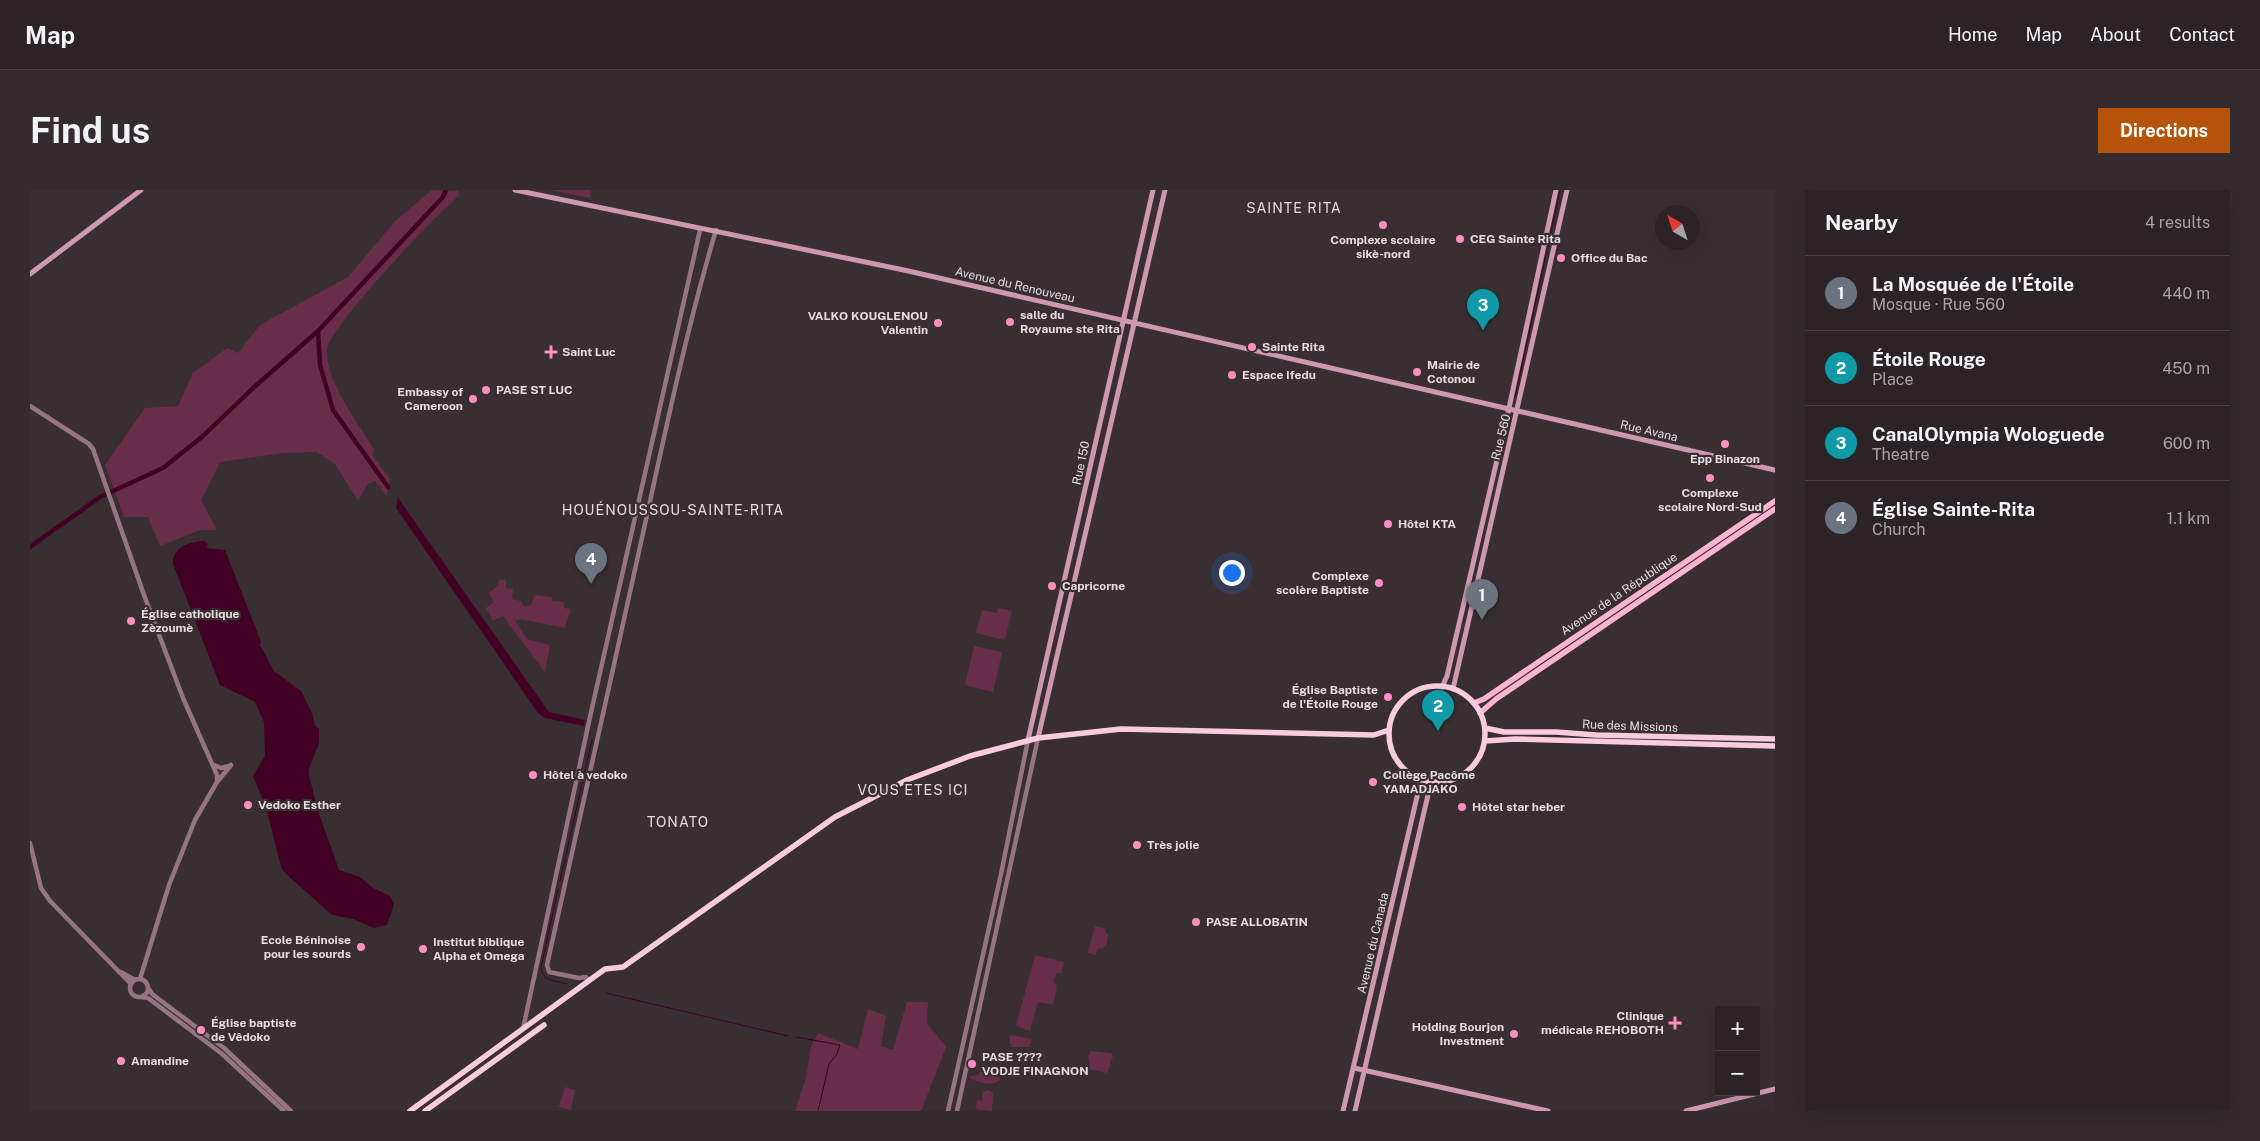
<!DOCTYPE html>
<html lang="en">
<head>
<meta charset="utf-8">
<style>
  body { margin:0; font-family:"Public Sans",sans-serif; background:#332b2e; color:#f1f3f6 }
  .controls { position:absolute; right:15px; bottom:15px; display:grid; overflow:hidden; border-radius:0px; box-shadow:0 5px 20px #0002 }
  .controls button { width:45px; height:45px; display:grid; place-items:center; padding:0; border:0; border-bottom:1px solid #474043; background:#2b2326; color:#f1f3f6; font:25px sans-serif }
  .compass { position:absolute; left:1625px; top:15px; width:45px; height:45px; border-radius:50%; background:#2b2326; box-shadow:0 5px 20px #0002; rotate:321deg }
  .you { position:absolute; left:1201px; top:382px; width:18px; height:18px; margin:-12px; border:4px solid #fff; border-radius:50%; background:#1a73e8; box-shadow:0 0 0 8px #1a73e833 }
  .badge { display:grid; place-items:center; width:32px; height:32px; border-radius:50%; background:#b45309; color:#fff; font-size:16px; font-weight:700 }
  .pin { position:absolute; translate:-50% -41px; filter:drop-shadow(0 1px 2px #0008) }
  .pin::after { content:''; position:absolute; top:26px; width:18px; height:15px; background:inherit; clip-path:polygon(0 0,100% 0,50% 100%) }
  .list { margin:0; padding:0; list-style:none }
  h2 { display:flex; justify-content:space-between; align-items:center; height:65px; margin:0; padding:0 20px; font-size:21px }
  h2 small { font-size:16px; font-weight:400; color:#a6a4a7 }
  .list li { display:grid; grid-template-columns:32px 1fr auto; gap:15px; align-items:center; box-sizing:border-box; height:75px; padding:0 20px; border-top:1px solid #474043 }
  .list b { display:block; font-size:19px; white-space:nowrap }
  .list p { margin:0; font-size:16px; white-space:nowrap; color:#a6a4a7 }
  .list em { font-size:16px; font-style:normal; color:#a6a4a7 }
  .map { position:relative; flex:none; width:1745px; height:921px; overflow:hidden; border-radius:0px }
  header { display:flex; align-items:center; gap:30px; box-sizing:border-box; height:70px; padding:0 25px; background:#2b2326; border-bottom:1px solid #474043 }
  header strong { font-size:24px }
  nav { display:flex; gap:28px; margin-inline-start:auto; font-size:18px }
  .intro { display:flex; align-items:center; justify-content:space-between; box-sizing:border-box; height:120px; padding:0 30px }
  h1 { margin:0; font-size:35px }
  .button { padding:12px 22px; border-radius:0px; background:#b45309; color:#fff; font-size:18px; font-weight:700 }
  main { display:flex; gap:30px; padding:0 30px }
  aside { flex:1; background:#2b2326; border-radius:0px; box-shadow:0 5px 20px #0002 }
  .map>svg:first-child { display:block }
  .green { fill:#682d48 }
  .water { fill:#410024 }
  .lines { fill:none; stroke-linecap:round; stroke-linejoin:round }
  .stream { stroke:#410024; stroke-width:1 }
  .canal { stroke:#410024; stroke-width:4.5 }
  .tertiary { stroke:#967481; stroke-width:4.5 }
  .secondary { stroke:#ce98ae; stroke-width:5 }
  .primary { stroke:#fab3d0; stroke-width:5.5 }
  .trunk { stroke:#f8ccdd; stroke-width:5.5 }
  .poi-dot { fill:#fd8ebf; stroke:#392f33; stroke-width:2 }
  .labels { text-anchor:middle; stroke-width:4.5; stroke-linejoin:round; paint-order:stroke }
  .poi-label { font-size:12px; font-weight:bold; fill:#e4dddf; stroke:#392f33; text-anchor:start }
  .street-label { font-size:12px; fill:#e4dddf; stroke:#392f33 }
  .neighbourhood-label { font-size:14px; letter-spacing:1px; fill:#e7d9de; stroke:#392f33 }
</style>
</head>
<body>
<header>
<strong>Map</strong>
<nav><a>Home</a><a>Map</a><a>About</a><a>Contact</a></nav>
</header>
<div class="intro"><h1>Find us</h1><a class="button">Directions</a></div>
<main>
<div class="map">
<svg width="1745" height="921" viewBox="0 0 1745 921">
  <rect width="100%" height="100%" fill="#392f33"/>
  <path class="green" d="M402 0 428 1 429 5C421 14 412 21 404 29 386 48 297 140 297 161 296 192 328 233 344 259L343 266 360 289 356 306 345 291 338 294 328 311 305 274 287 262 252 263 190 272 171 310 187 340H170L130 356 118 327H94L75 275 115 218 148 216 163 183 197 158 208 163 230 135 318 87 365 31Z
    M520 0H561L560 8Z
    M470 389 476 390V398L483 399 482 409 491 411 495 417 502 414 504 405 522 407V411L534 412V418L541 419 535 438 490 429 485 431 497 449 520 455 515 482 473 426 463 431 456 418 464 412 459 403 467 396Z
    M968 418 982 421 975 450 946 443 952 420 967 423Z
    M944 456 972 462 963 502 935 495Z
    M1065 736 1076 739 1075 743 1078 744 1077 753 1073 758 1067 759 1066 765 1058 763Z
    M1005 765 1034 772 1031 783H1027L1023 791 1027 796 1023 815 1008 812 1000 841 986 836Z
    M877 812H898L897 833 916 857 891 921H765L776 888 781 856 788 843 828 859 838 819 856 826 851 856 863 860Z
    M982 845 1002 849 999 857H981L979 847Z
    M1061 861 1081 863 1083 866 1077 883 1060 879 1058 866Z
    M951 878 969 883 971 888C964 898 949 893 939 888L942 886 949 885Z
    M535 897 545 900 541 920 529 917Z
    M958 900 963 903 962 921 946 919 947 910 952 911 953 902Z"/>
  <path class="water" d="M368 308 519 522 555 530 554 536 515 528 508 523 366 318Z
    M174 351 178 354 177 358 195 360 231 452 230 455 244 481 271 501 283 525 285 535 289 539V553L279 579V585L288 621 309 680 330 687 343 698 360 706 364 715 357 735 344 738 323 729 302 725 256 684 251 677 236 617 223 586 235 566 234 532 225 512 190 495 143 374C142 357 159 352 174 351Z"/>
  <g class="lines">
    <path class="stream" d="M1485 207 1530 0
      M530 691 562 550
      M528 699 511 778C513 792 527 791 538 794
      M576 803 758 846
      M766 847 810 855 807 864 799 874 788 921"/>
    <path class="canal" d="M288 141 290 175 303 220 358 297
      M0 357 70 307 133 278 173 246 221 200 288 141 413 7 416 0"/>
    <path class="tertiary" d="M0 216 59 254 63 259 114 405 153 508 187 585V592L165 630 139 695 110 789
      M184 575 191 578 199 576
      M187 592 201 575
      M0 653 11 698 20 711 101 794
      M91 782 105 790
      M100 798a9 9 0 1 1 18 0a9 9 0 1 1-18 0Z
      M559 791 556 787 549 788 519 782 517 775C552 622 585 469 619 316 639 224 659 131 686 40
      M119 799 122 804 194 858 261 921
      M111 807 118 808 191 863 254 921
      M493 839 560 527 670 40
      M918 921 971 684 998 550
      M927 921 1008 548"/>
    <path class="secondary" d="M485 0 874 80 1745 280
      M0 84 111 0
      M1412 497 1417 486 1479 218 1526 0
      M1423 499 1537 0
      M1008 548 1135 0
      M998 550 1123 0
      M1324 878 1518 921
      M1313 921 1391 590
      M1325 921 1401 592
      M1656 921 1745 899"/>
    <path class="primary" d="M1444 513 1454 509 1745 311
      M1450 523 1466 509 1745 319"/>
    <path class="trunk" d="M1359 544a48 48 0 1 1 96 0a48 48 0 1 1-96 0Z
      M1455 538 1474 542H1526L1566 545 1745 549
      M1455 551 1485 549 1745 556
      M380 921 575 779 593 777 805 627 877 590 940 566 1008 548 1091 539 1344 545 1359 540
      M395 921 514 835"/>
  </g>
  <g class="poi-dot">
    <circle cx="1353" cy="35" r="5"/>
    <circle cx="1430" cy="49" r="5"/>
    <circle cx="1531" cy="68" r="5"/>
    <circle cx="980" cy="132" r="5"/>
    <circle cx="908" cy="133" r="5"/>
    <circle cx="1222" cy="157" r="5"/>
    <path d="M518.5 154.5h5v5h5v5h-5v5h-5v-5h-5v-5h5z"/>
    <circle cx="1387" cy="182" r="5"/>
    <circle cx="1202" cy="185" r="5"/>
    <circle cx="456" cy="200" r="5"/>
    <circle cx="443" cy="209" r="5"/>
    <circle cx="1695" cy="254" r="5"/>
    <circle cx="1680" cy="288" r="5"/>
    <circle cx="1358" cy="334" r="5"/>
    <circle cx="1349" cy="393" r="5"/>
    <circle cx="1022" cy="396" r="5"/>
    <circle cx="101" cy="431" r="5"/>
    <circle cx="1358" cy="507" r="5"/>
    <circle cx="503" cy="585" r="5"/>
    <circle cx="1343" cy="592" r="5"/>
    <circle cx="218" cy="615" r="5"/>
    <circle cx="1432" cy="617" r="5"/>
    <circle cx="1107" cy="655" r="5"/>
    <circle cx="1166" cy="732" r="5"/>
    <circle cx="331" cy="757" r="5"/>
    <circle cx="393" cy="759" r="5"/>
    <path d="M1642.5 825.5h5v5h5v5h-5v5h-5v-5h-5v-5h5z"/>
    <circle cx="171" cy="840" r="5"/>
    <circle cx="1484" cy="844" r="5"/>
    <circle cx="91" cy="871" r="5"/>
    <circle cx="942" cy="874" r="5"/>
  </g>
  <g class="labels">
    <g class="poi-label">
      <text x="1440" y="53">CEG Sainte Rita</text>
      <text x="1353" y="54" text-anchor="middle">Complexe scolaire<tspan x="1353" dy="14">sikè-nord</tspan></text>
      <text x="1541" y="72">Office du Bac</text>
      <text x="990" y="129">salle du<tspan x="990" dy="14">Royaume ste Rita</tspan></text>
      <text x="898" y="130" text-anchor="end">VALKO KOUGLENOU<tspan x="898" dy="14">Valentin</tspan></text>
      <text x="1232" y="161">Sainte Rita</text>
      <text x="532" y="166">Saint Luc</text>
      <text x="1397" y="179">Mairie de<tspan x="1397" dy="14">Cotonou</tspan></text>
      <text x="1212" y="189">Espace Ifedu</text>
      <text x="466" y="204">PASE ST LUC</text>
      <text x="433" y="206" text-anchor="end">Embassy of<tspan x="433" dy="14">Cameroon</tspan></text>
      <text x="1695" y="273" text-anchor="middle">Epp Binazon</text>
      <text x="1680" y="307" text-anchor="middle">Complexe<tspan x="1680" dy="14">scolaire Nord-Sud</tspan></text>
      <text x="1368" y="338">Hôtel KTA</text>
      <text x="1339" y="390" text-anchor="end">Complexe<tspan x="1339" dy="14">scolère Baptiste</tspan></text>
      <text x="1032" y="400">Capricorne</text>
      <text x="111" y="428">Église catholique<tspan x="111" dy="14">Zèzoumè</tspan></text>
      <text x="1348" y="504" text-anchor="end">Église Baptiste<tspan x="1348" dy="14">de l'Étoile Rouge</tspan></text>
      <text x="513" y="589">Hôtel à vedoko</text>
      <text x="1353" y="589">Collège Pacôme<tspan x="1353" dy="14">YAMADJAKO</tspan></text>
      <text x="228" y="619">Vedoko Esther</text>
      <text x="1442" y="621">Hôtel star heber</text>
      <text x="1117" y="659">Très jolie</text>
      <text x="1176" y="736">PASE ALLOBATIN</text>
      <text x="321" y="754" text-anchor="end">Ecole Béninoise<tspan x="321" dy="14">pour les sourds</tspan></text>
      <text x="403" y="756">Institut biblique<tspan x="403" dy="14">Alpha et Omega</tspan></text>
      <text x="1634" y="830" text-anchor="end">Clinique<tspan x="1634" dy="14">médicale REHOBOTH</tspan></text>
      <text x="181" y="837">Église baptiste<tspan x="181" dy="14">de Vêdoko</tspan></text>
      <text x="1474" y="841" text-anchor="end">Holding Bourjon<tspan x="1474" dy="14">Investment</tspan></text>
      <text x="952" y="871">PASE ????<tspan x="952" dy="14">VODJE FINAGNON</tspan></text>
      <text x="101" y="875">Amandine</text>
    </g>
    <g class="street-label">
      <text transform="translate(985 95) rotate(13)" y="4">Avenue du Renouveau</text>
      <text transform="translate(1619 241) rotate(13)" y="4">Rue Avana</text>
      <text transform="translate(1471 247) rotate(-76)" y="4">Rue 560</text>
      <text transform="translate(1051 273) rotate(-78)" y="4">Rue 150</text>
      <text transform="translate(1589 404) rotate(-34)" y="4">Avenue de la République</text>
      <text transform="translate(1600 536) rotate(2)" y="4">Rue des Missions</text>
      <text transform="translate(1343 753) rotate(-77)" y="4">Avenue du Canada</text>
    </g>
    <g class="neighbourhood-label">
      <text x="1264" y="23">SAINTE RITA</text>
      <text x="643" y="325">HOUÉNOUSSOU-SAINTE-RITA</text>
      <text x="883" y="605">VOUS ETES ICI</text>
      <text x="648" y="637">TONATO</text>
    </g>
  </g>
</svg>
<div class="controls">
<button>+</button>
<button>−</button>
</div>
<svg class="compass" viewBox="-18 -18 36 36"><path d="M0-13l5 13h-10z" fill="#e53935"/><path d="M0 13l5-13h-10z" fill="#a6a4a7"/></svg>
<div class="you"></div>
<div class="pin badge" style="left:1452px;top:430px;background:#6b7280">1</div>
<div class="pin badge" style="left:1408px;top:541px;background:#0f9aa8">2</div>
<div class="pin badge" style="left:1453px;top:140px;background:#0f9aa8">3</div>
<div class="pin badge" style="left:561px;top:394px;background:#6b7280">4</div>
</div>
<aside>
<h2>Nearby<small>4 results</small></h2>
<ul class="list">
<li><span class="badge" style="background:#6b7280">1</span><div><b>La Mosquée de l'Étoile</b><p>Mosque · Rue 560</p></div><em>440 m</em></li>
<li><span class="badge" style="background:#0f9aa8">2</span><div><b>Étoile Rouge</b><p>Place</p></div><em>450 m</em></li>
<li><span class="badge" style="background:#0f9aa8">3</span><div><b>CanalOlympia Wologuede</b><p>Theatre</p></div><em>600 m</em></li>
<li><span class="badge" style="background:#6b7280">4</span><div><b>Église Sainte-Rita</b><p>Church</p></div><em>1.1 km</em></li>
</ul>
</aside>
</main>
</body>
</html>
